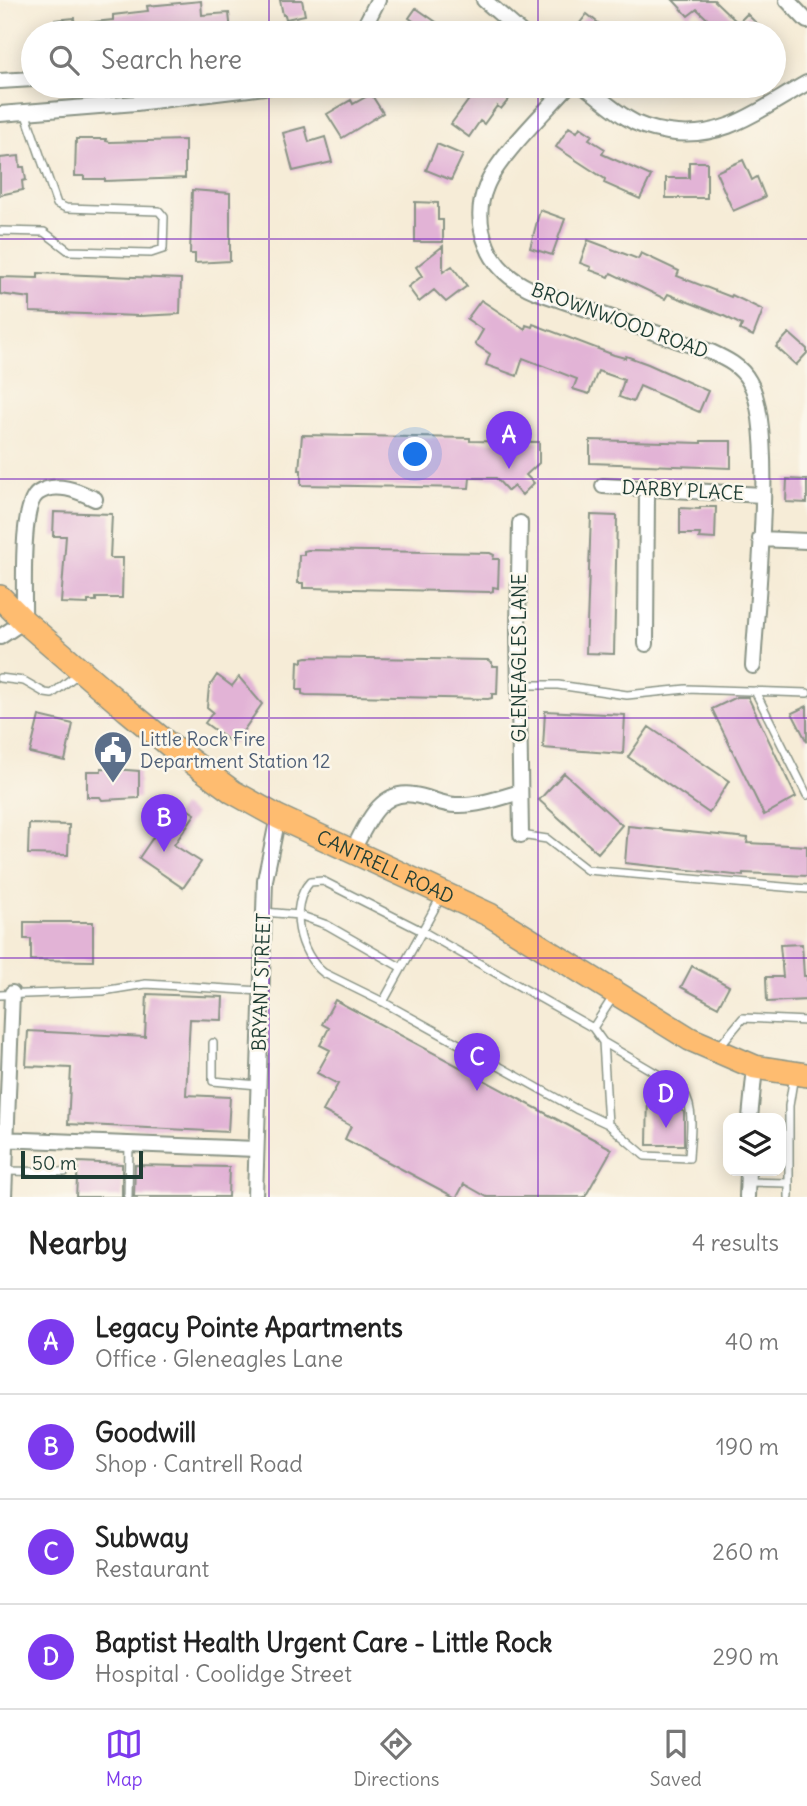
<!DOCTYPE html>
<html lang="en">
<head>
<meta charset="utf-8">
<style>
  body { margin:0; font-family:Delius,sans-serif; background:#f2f2f2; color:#222 }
  .controls { position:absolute; right:21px; bottom:21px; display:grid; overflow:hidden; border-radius:14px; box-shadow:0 4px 18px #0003 }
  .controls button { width:63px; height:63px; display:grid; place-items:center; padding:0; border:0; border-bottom:2px solid #e0e0e0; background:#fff; color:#222; font:35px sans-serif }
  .scale { position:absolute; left:21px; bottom:18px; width:122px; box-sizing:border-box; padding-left:7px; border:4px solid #1f3d34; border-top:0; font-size:19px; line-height:24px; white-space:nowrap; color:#1f3d34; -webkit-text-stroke:5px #fbf7ec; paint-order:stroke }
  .you { position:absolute; left:416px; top:455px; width:24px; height:24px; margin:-18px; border:5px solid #fff; border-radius:50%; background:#1a73e8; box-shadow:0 0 0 10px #1a73e833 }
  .badge { display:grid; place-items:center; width:46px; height:46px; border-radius:50%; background:#7c3aed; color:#fff; font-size:23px; font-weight:700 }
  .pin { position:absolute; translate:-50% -58px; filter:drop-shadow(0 2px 4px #0008) }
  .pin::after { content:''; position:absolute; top:37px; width:24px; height:21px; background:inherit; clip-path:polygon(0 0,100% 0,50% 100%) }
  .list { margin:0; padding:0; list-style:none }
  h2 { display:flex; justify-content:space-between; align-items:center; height:91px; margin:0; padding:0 28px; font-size:30px }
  h2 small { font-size:23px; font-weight:400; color:#767676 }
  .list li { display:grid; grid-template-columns:46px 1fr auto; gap:21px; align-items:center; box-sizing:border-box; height:105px; padding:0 28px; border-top:2px solid #e0e0e0 }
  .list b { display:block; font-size:26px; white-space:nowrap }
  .list p { margin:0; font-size:23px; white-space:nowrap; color:#767676 }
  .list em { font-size:23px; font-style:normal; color:#767676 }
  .icon { flex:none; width:38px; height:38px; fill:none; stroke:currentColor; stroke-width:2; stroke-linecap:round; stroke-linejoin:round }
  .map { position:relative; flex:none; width:807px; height:1197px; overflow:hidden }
  .search { position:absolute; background:#fff; box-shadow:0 4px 18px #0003; left:21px; right:21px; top:21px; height:77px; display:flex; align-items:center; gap:18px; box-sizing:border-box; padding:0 24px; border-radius:38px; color:#767676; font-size:26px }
  .sheet { height:511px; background:#fff }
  nav { display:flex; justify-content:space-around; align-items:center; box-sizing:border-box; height:98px; border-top:2px solid #e0e0e0; background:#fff; font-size:19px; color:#767676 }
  nav a { display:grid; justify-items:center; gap:4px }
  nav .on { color:#7c3aed }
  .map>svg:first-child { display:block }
  .building { fill:#e2b3d6 }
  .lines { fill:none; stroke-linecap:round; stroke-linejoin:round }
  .lane-casing { stroke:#8a9486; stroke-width:10 }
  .street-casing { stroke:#8a9486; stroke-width:18 }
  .primary-casing { stroke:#8a9486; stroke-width:26 }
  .lane { stroke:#fff; stroke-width:7 }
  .street { stroke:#fff; stroke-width:14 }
  .primary { stroke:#febc70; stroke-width:23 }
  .grid { fill:none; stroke:#7b2cbf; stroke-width:2; stroke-opacity:0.55 }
  .labels { text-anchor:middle; stroke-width:5; stroke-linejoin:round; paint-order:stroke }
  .street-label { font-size:19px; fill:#1f3d34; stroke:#fbf7ec }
  .service-label { font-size:19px; fill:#4e5e75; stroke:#fbf7ec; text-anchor:start }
</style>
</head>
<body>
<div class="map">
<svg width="807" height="1197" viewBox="0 0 807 1197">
  <rect width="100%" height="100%" fill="#fbf7ec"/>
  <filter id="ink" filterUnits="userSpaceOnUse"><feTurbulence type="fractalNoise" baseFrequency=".0143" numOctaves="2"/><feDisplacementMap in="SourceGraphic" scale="14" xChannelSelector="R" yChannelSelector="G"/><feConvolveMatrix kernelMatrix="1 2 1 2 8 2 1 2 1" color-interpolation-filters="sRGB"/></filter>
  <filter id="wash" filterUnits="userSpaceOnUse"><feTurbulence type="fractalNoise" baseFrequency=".00686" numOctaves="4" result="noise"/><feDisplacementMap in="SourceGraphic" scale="28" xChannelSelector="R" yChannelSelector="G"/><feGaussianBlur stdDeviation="1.57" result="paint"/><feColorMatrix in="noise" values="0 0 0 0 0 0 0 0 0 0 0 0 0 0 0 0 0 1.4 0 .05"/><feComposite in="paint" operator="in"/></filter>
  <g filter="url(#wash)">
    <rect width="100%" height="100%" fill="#f6ecd7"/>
    <g id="blocks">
      <path class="building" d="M280 0H302L305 15 286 19 285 15H283Z
        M673 0H714L738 23 747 14 766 33H722L697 9 688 16Z
        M201 1 202 15 229 13 231 32 56 33 55 20 74 18 75 29V24L113 20V15L148 11 147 6Z
        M416 8 452 33H422L413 27 416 23 409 18Z
        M587 14 611 33H583L576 28Z
        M479 86H520L501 109 497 106 484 124 480 121 469 137 451 124Z
        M371 94 383 113 342 138 327 114 351 100 353 104Z
        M305 127 309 142 325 137 332 162 293 171 283 133Z
        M569 127 577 132 580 127 592 135 589 139 605 149 602 154 651 176 640 199 604 183 605 179 556 147Z
        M76 139H106V141L110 142 185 140V178L105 181V179H84V176H75Z
        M437 144 463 155 451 180 426 170Z
        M19 156 20 167H24L26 180 22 181 23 190 0 195V158Z
        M743 160 752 180 757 177 765 197 733 211 716 172Z
        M689 162H707V198H666V178H689Z
        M192 190 230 193V261L195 263V254H190Z
        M415 202 438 203V220H443V242H415Z
        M540 210 565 219 552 255 530 248Z
        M588 240 638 259 641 253 679 271 677 276 731 297 732 295 763 310 753 336 740 330 742 325 724 316 668 294 665 299 611 273 609 277 590 270 591 267 580 263Z
        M443 246V272L452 266 467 286 446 302 434 290 419 302 408 287 422 276 416 267Z
        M38 273 181 279 180 314 139 316 30 312V298L0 294V277L38 278Z
        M481 300 525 329 526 325 532 327 533 324 614 355 625 358 626 356 648 364 708 391 699 412 640 386 633 402 619 397 624 380 598 371 589 394 573 389 577 379 523 358 517 376 486 365 490 354 475 344 483 330 467 319Z
        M789 333 807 349V353L796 365 776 347Z
        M302 435 470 438V441L539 442V463L526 475 534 483 522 495 514 486 508 491 496 478H470L469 488 301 485V470H299Z
        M590 440 701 443V441H731V468L590 463Z
        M787 479 807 480V503L786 502Z
        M700 507H716L715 539 699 538 700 534H680V508L700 509Z
        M54 512 112 514 110 558H123L122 598H96V601H88V604L61 603 66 536H53Z
        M591 515 617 516 614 654 586 653Z
        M308 550 490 553 494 555 493 559H499L498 588 493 587V591L490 592 307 588H303V583H298L299 555H304V551Z
        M307 657 488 660 492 662V666H498L497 694H492V698L488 699 306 695 302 694V690H297L298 661 303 662V658Z
        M217 675 232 686 239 677 262 704 234 744 205 723 213 712 207 707 209 687Z
        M737 697H748L796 797 764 815 712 709Z
        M807 706V742L792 713Z
        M545 711 625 715 623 754 543 748Z
        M39 716 73 724 65 761 30 753Z
        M649 727 729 781 709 813 628 757Z
        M101 768 139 771V798L102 800 100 797H87V771H101Z
        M564 773 622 825 598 853 539 800Z
        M182 806 195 814 174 845 201 862 183 888 139 858 156 833 161 836Z
        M29 824 69 825 68 855 28 854Z
        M628 826 748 838 747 843 807 846V876L743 873V876L625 863Z
        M24 922H93V961L31 960V939H24Z
        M802 944 804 976H807V1000L767 1002 766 977H783L780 945Z
        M692 966 729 986 718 1007 681 987Z
        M147 994 223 997 222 1020 190 1019 186 1095 230 1097 228 1132 68 1124 71 1068 26 1066 28 1031 145 1037Z
        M335 1000 612 1149 585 1197H487L464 1184 457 1197H454L345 1139 351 1126 323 1111 338 1084 317 1073 330 1050 320 1045 329 1028 322 1024Z
        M648 1092 684 1112V1145H647Z
        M78 1162 122 1164V1197H76Z
        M135 1165 229 1167 228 1197H134Z"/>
    </g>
  </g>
  <g filter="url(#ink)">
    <use href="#blocks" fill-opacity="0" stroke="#8a9486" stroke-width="2"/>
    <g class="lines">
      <g class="lane-casing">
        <path id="lane" d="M0 231 44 232 69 251 151 253 163 249 164 217 159 211 66 208 57 204 25 112
          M0 678 24 681 45 693 52 694 79 673
          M519 685H558L627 695 686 689 807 693
          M755 691 807 795
          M521 835 547 839 587 870 807 889
          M264 912 299 915 327 925 402 968
          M0 995 103 991 146 984 261 991
          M383 1002 442 895
          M593 1028 422 931 323 881 310 882C288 906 299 954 324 973L383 1002 576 1109 608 1124 645 1156 689 1158C690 1133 697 1104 678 1086L603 1042
          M213 1043V1081L258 1085
          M718 1048 743 1018 807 1021
          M608 1124 603 1042 593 1028 613 997
          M5 1171 65 1172
          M748 1182 789 1183
          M128 1197 129 1144
          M789 1197V1106L794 1075"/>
      </g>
      <g class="street-casing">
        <path id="street" d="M484 0 522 33
          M787 0 807 21
          M361 33 378 0
          M0 81 33 79
          M246 86 249 89 271 86
          M568 86C547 110 496 159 486 187 478 206 479 227 487 246 496 269 515 283 537 292L711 352C726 359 741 366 749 381 777 426 756 606 753 666
          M584 86C598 96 612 109 627 118 639 126 654 130 668 132 724 141 760 109 807 83
          M0 114 136 103 249 89
          M603 486 762 495
          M520 523 518 628 521 835
          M760 539 807 541
          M0 637 24 621C25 597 19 506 38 493 56 481 78 491 95 499
          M646 644 647 489
          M352 852C365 828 379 788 414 795 429 797 441 805 456 805 477 806 500 798 520 792
          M750 1118 755 1067
          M0 1139 256 1149
          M4 1197 12 993
          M255 1197 265 880 278 817
          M747 1197 748 1171"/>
      </g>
      <g class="primary-casing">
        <g id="primary">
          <path id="s1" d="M0 597 24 621 127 710 173 748 233 792 278 817 490 915 690 1039 755 1067 807 1075"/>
        </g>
      </g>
      <use href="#lane" class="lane"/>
      <use href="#street" class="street"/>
      <use href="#primary" class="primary"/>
    </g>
  </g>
  <path class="grid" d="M269 0V33M538 0V33M269 86V1197M538 86V1197M0 239H807M0 479H807M0 718H807M0 958H807"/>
  <defs>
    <g id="civic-pin" transform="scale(2.0125)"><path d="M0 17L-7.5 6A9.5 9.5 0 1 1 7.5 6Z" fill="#5c6f8a" stroke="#fbf7ec"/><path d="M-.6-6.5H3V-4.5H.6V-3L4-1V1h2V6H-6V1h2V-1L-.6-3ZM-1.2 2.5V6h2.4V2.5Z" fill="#fff"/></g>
  </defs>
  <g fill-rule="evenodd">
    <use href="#civic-pin" x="113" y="750"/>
  </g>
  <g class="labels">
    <g class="street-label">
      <text transform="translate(620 320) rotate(20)" y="7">BROWNWOOD ROAD</text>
      <text transform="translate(683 490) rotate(3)" y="7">DARBY PLACE</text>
      <text transform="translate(519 658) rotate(-90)" y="7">GLENEAGLES LANE</text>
      <text dy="7" stroke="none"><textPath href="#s1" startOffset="474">CANTRELL ROAD</textPath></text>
      <text transform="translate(261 982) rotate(-88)" y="7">BRYANT STREET</text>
    </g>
    <g class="service-label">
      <text x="140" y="746">Little Rock Fire<tspan x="140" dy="22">Department Station 12</tspan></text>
    </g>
  </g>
</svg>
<div class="controls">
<button><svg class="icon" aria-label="layers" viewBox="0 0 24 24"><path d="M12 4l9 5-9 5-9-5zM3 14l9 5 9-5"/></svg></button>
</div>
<div class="scale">50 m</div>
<div class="you"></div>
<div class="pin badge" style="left:509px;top:469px">A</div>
<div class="pin badge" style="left:164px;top:852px">B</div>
<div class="pin badge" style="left:477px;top:1091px">C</div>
<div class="pin badge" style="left:666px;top:1128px">D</div>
<div class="search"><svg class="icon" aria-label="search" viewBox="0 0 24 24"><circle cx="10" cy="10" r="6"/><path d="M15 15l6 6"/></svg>Search here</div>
</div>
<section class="sheet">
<h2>Nearby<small>4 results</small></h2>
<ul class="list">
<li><span class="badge">A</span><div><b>Legacy Pointe Apartments</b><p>Office · Gleneagles Lane</p></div><em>40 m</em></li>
<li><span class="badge">B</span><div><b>Goodwill</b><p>Shop · Cantrell Road</p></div><em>190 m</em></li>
<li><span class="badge">C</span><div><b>Subway</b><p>Restaurant</p></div><em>260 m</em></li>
<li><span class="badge">D</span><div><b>Baptist Health Urgent Care - Little Rock</b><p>Hospital · Coolidge Street</p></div><em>290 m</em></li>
</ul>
</section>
<nav>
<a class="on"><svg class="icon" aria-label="map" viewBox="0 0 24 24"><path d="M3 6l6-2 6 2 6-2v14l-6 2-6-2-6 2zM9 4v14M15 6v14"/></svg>Map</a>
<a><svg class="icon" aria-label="directions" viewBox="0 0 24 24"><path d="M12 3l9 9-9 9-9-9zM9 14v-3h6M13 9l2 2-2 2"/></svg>Directions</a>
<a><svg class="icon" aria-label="saved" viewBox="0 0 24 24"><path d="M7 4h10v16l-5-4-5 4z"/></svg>Saved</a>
</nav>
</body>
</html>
